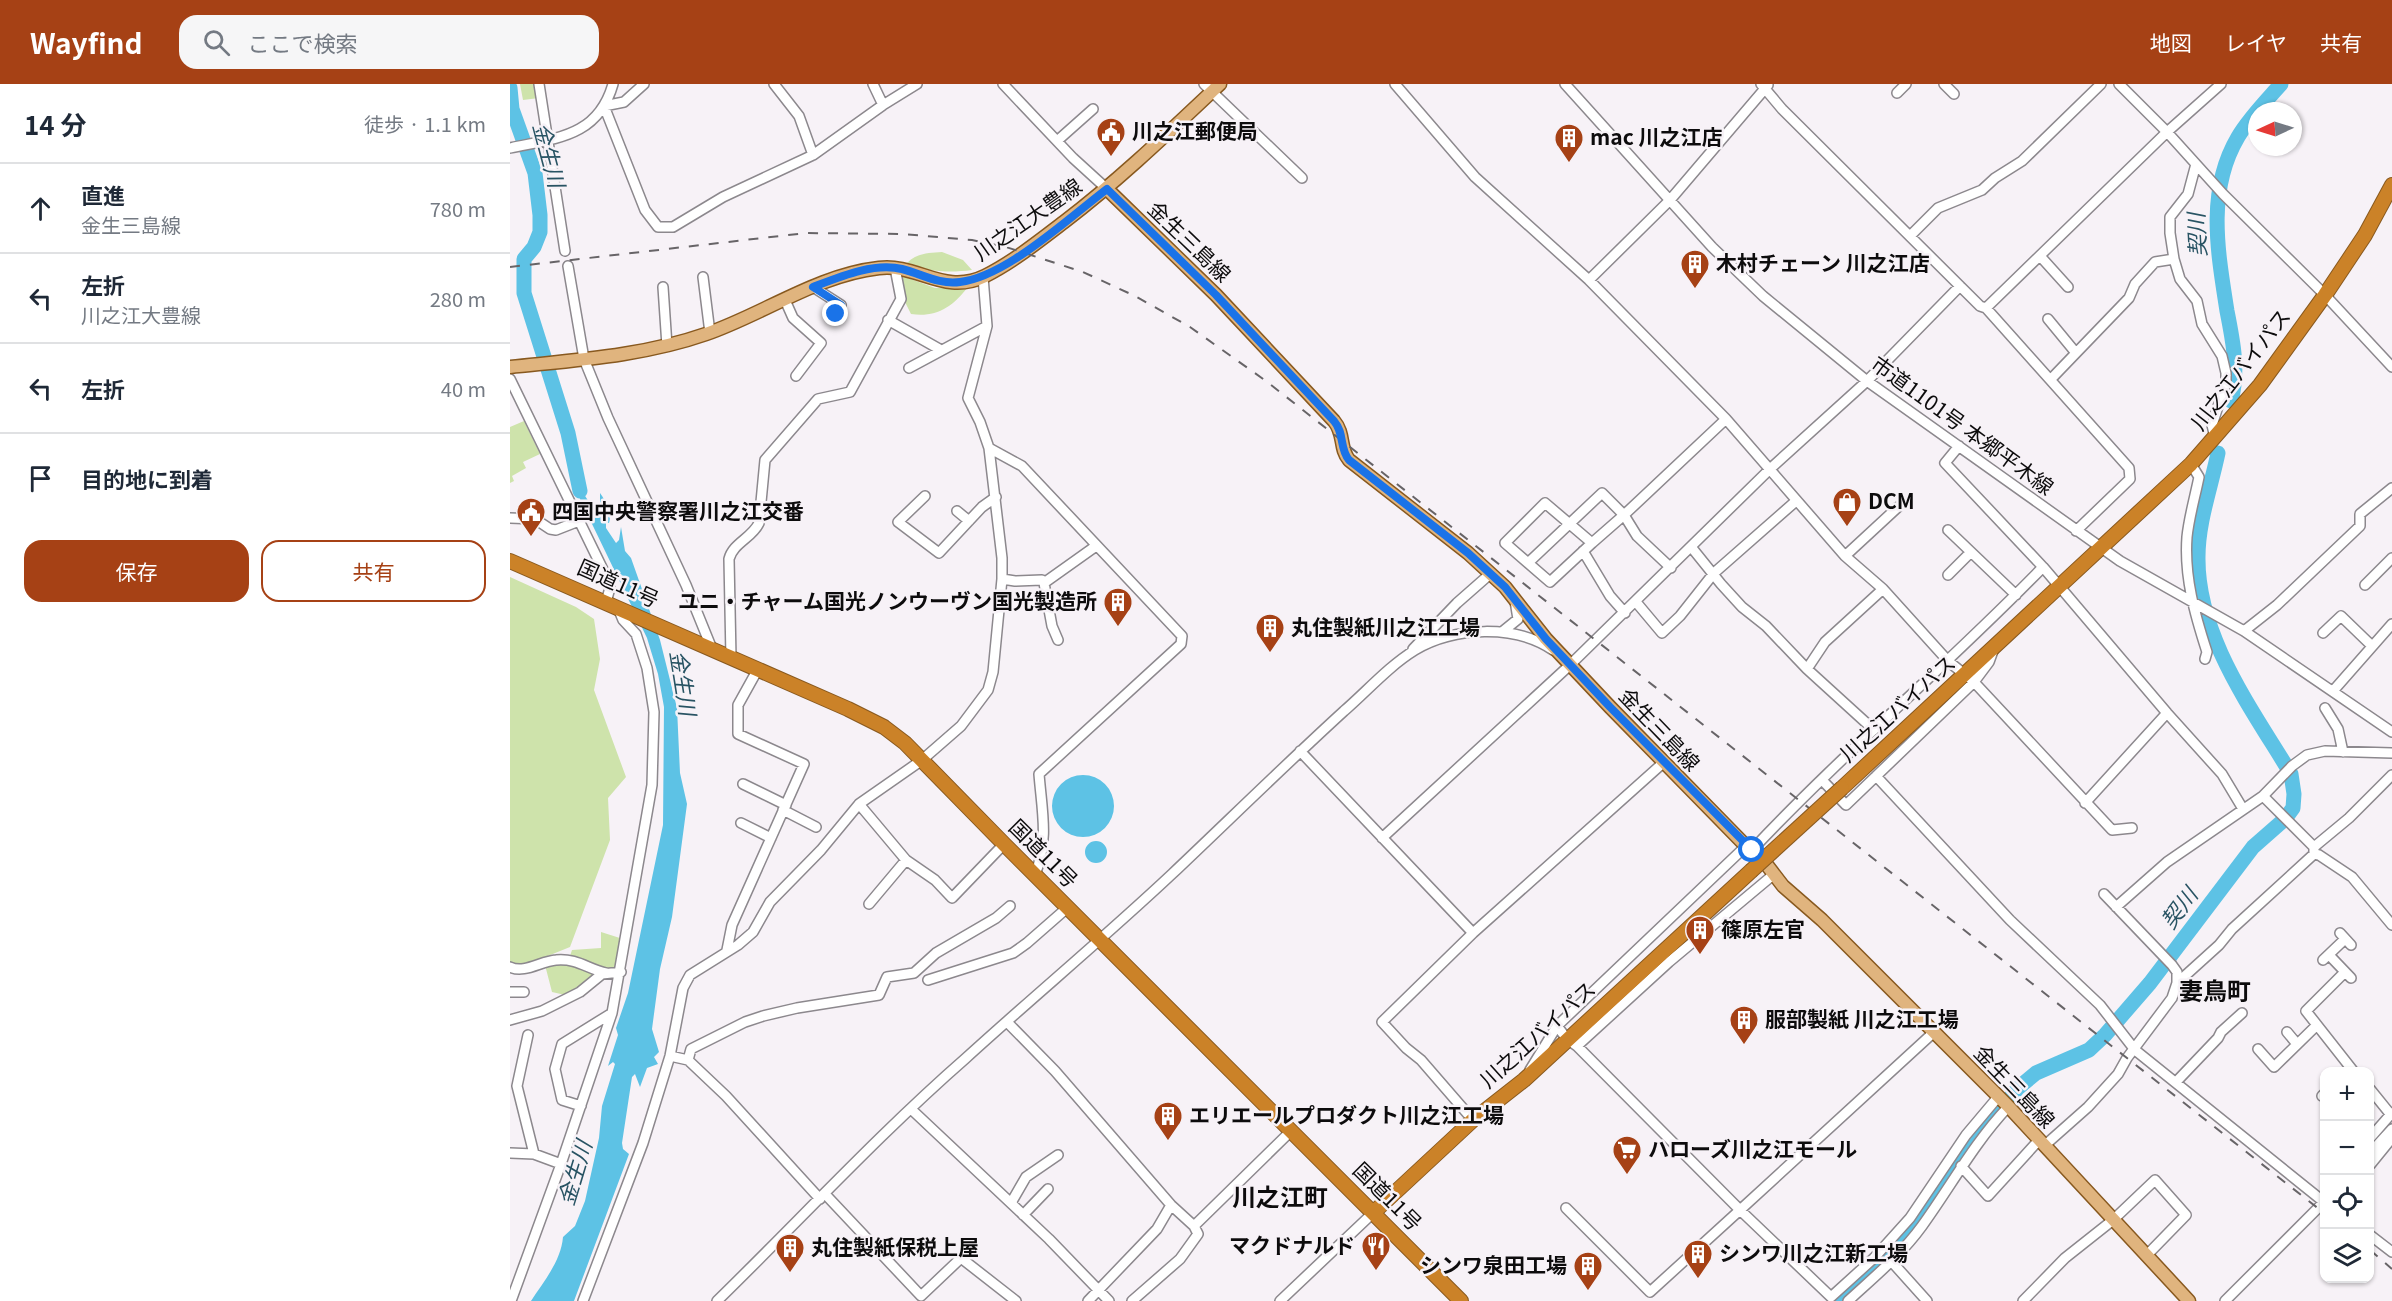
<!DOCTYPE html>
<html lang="ja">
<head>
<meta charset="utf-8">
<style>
  body { margin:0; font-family:Georgia,"Noto Sans JP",serif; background:#f6f6f7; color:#1f2937 }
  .controls { position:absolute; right:18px; bottom:18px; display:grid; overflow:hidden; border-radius:12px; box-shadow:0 2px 4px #0004 }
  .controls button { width:54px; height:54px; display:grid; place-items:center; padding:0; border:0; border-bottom:2px solid #e0e1e3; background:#fff; color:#1f2937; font:30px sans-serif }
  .compass { position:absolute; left:1738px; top:18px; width:54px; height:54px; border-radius:50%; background:#fff; box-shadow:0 2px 4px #0004; rotate:266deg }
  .stop { position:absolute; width:18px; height:18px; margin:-14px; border:4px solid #1a73e8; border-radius:50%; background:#fff }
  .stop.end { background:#1a73e8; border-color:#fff; box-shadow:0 2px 6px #0008 }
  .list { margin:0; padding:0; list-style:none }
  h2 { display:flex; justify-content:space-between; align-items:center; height:78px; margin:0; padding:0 24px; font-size:26px }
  h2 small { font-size:20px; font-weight:400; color:#747a83 }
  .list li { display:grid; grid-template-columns:39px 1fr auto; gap:18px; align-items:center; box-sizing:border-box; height:90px; padding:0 24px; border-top:2px solid #e0e1e3 }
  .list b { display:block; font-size:22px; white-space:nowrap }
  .list p { margin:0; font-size:20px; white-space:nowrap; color:#747a83 }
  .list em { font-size:20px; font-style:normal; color:#747a83 }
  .actions { display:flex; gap:12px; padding:18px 24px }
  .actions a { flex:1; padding:14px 0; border:2px solid #a64115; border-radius:18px; text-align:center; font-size:21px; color:#a64115 }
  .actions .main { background:#a64115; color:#fff }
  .icon { flex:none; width:33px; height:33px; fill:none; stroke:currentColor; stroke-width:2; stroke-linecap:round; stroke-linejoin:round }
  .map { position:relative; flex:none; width:1882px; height:1217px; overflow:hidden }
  header { display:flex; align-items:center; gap:36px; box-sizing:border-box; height:84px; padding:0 30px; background:#a64115; color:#fff }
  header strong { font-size:28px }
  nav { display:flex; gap:33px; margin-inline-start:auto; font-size:21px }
  .search { width:420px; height:54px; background:#f6f6f7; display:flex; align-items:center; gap:15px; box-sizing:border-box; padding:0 21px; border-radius:18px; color:#747a83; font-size:22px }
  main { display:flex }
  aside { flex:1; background:#fff }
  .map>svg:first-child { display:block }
  .green { fill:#cee3ab }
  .water { fill:#5dc2e5 }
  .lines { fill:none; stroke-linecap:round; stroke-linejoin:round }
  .river { stroke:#5dc2e5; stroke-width:15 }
  .minor-casing { stroke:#8c888d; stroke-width:12 }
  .major-casing { stroke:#88591f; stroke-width:15 }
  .highway-casing { stroke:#88591f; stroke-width:16 }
  .minor { stroke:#fff; stroke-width:9 }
  .major { stroke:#e0b47e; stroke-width:12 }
  .highway { stroke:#cb8228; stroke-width:14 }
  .rail { stroke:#676467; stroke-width:2; stroke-dasharray:10 10; stroke-linecap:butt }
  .highway-bridge-casing { stroke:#88591f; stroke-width:16; stroke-linecap:butt }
  .highway-bridge { stroke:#cb8228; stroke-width:14 }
  .route { stroke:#1a73e8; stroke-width:8 }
  .labels { text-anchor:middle; stroke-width:5; stroke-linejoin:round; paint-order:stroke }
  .poi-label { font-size:21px; font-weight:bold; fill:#0d0c0d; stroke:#f7f2f7; text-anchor:start }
  .street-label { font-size:21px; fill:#0d0c0d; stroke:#f7f2f7 }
  .water-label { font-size:22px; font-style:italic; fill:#285363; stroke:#f7f2f7 }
  .quarter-label { font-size:24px; font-weight:bold; fill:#0d0c0d; stroke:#f7f2f7 }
</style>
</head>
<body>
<header>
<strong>Wayfind</strong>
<div class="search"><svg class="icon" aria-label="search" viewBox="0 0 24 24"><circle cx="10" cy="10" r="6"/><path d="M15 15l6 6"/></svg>ここで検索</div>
<nav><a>地図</a><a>レイヤ</a><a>共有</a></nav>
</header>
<main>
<aside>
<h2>14 分<small>徒歩 · 1.1 km</small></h2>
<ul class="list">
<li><svg class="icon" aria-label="ahead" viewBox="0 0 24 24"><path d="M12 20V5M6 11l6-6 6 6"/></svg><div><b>直進</b><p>金生三島線</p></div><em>780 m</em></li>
<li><svg class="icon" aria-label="left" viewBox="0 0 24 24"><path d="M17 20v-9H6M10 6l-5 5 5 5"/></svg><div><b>左折</b><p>川之江大豊線</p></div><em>280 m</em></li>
<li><svg class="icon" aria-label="left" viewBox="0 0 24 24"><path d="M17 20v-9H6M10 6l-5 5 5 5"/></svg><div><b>左折</b></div><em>40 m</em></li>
<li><svg class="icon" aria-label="arrive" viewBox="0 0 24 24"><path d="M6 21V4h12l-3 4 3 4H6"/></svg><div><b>目的地に到着</b></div></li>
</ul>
<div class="actions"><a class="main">保存</a><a>共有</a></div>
</aside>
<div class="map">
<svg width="1882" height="1217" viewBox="0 0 1882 1217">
  <rect width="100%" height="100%" fill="#f7f2f7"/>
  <path class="green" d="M10 0H27L29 14 13 16Z
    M432 168 453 176 462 186C439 189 419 188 397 179 407 169 418 169 432 168Z
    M390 191 425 204H457C443 223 425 234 401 230L394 216Z
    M14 337 30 370 13 378 16 384 2 392 4 397 0 399V343Z
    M0 493 66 523 84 535 90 575 84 606 116 693 98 714 100 756 60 863 8 884 0 879Z
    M91 848 113 855 108 884 84 887 80 895 55 911 42 908 35 881 58 878 62 866 91 864Z"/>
  <path class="water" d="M58 365C65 388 70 410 87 428H90V409C96 417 102 430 99 439L96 438V444L106 459 109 456 111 443 115 467 121 474 150 556 167 624 170 689 177 720 162 833 150 885 142 945 149 968 144 973 148 980 137 984 130 1003 125 990 122 993 112 1059 113 1065 119 1070 64 1217H21C34 1197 51 1177 53 1153L65 1142 75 1117 89 1054 92 1022 105 980 103 978 98 982 108 951 106 944 118 909 153 741 154 623 148 590 137 554 70 415Z
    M542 722a31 31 0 1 1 62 0a31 31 0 1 1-62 0Z
    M575 768a11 11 0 1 1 22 0a11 11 0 1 1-22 0Z"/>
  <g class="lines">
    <path class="river" d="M0 4 2 25 25 89 30 131V148L24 163 14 175V209L58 349 70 407
      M1721 317C1729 287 1723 257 1717 227 1708 169 1696 107 1728 53 1739 34 1756 17 1771 0
      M1329 1217 1347 1202 1401 1146 1456 1066 1508 1004 1526 989 1579 966 1595 951 1640 899 1743 763 1775 735 1783 724 1784 710 1781 690C1742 625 1687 552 1688 473 1688 438 1701 403 1708 369"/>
    <g class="minor-casing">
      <path id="minor" d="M29 0 55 167
        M134 0 114 18 94 22 135 126 148 143H163L213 113 303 71 373 21 407 0
        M264 0 289 32 303 71
        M363 0 373 21
        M493 0 563 74 597 105
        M694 0 792 94
        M885 0 965 93 1079 196 1216 335 1335 472 1373 505 1438 577 1464 598 1602 746 1622 744
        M1055 0 1202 163 1253 212 1357 297 1610 477 1734 547 1882 648
        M1251 0 1272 25 1470 222 1476 224 1657 48 1711 0
        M1434 0 1444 10
        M1609 0 1657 48 1713 110 1815 211 1882 283
        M1387 9 1396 0
        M547 57 583 25
        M0 64C46 54 88 53 103 0
        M1686 80 1678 110 1660 133V149L1664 175 1670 195 1687 217 1692 240 1712 272 1716 289V298L1702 341 1705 354
        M1400 152 1428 124 1472 106 1485 94 1512 77 1591 0
        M1530 172 1558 203
        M58 182 74 275 98 334 176 501 202 565
        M193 193 200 249
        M1079 196 1160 116 1258 1
        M153 203 157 262
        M303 203 331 221 326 230
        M275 216 283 234 311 259 286 292
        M1476 224 1619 384 1620 395 1566 447
        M1538 235 1566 269
        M378 236 431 266
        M399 284 477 242
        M0 295 99 498 100 504 96 518
        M1541 295 1619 214 1625 200 1645 178 1664 175
        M1449 362 1435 379 1533 483 1657 629 1712 690 1733 725
        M479 364 512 382 672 552 671 560 529 690C532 728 539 755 525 791
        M1681 380 1689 393C1685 413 1679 433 1677 453 1674 493 1685 531 1697 568L1695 575
        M415 412 388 438 429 469 472 423 486 413
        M1035 419 1082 459 1040 498 995 459Z
        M447 427 459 437
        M0 434 25 435 40 445 46 446 69 437
        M1438 446 1506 511
        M1182 464 1211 500 1232 523 1256 542 1297 585
        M1073 467 1100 512 1115 529
        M1335 472 1388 423
        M1018 479 1092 409 1114 431 1082 459
        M1161 484 1127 452 1114 431 1216 335
        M1438 491 1461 468
        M492 495 505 497 532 496 534 499
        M1855 501 1882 474
        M1126 518 1152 549 1170 532 1204 489 1286 417
        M1734 547 1767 521 1850 442V430L1882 404
        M992 548 1008 535 1005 517
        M1813 549 1831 532 1862 562
        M548 556 542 542 534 499 586 462
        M903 565 947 519 980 490
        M221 574 219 475C223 459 242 454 249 439L255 376 308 315 340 308 391 215 385 184
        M1823 607 1882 540
        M1815 624 1828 645 1833 668
        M1364 646 1297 585 1315 558 1373 505
        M790 667 963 849
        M1366 692 1500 836 1590 921 1625 966 1814 1118
        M1312 696 1336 721 1464 598 1479 578 1483 567
        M233 700 276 721
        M1753 712 1804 763
        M1575 719 1657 629
        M349 720 396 776 425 796 442 814 494 760
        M273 726 306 743
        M231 739 261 754
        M872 754 1061 580 1261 384 1357 297 1450 202
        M1236 762 1047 942 1057 955 1067 962 1159 878 1263 791
        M1242 766C1335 667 1439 580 1533 483
        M1804 770 1809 771 1842 793 1882 841
        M359 820 396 776
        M1606 823 1657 778 1753 712 1782 682 1797 671 1815 667 1882 669
        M1830 849 1841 861
        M217 866 222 841 294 680 228 650V621L248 585
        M1819 871 1841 894
        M1813 876 1835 855
        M0 883C14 890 31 877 46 876 67 874 78 885 96 889
        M1835 888 1796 927 1844 988
        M418 896 503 869 517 859 557 824
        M1667 899 1709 861 1722 845 1804 770V763L1839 734 1882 691
        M0 908H14
        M0 936 32 927 70 908 92 890 111 888
        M497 938 545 987 661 1121 684 1142 688 1150 670 1175 622 1217
        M1777 948 1787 960
        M18 951 7 1002 24 1070
        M1067 962 1230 1126 1423 949
        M1748 965 1764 983 1807 941
        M160 972 178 976 216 1012 310 1115
        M178 976 181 965 235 938 253 932 287 924 369 911 377 893 404 889 426 869 486 834 500 822
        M1020 986 1047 942
        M1666 998 1708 954 1711 948 1732 929
        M1860 1005 1881 1031
        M1812 1012 1814 1010
        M71 1022 52 1016 45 985 52 960 102 929
        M401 1025 539 1155 599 1217
        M963 1036 911 976 896 964 872 938 963 849 1153 679
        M1860 1054 1882 1029
        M1534 1062 1578 1023 1608 990 1617 974 1662 914 1667 899V888L1662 881 1594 810
        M0 1069 24 1070 51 1080
        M1860 1069 1882 1045
        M1860 1081 1882 1054
        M1451 1082 1478 1112 1529 1056
        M315 1110 411 1212 451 1174 506 1217
        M501 1119 516 1093 548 1071
        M1056 1124 1140 1208 1230 1126 1321 1213 1364 1174 1400 1134 1456 1051 1488 1013
        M513 1131 538 1105
        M684 1142 781 1047
        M1860 1151 1882 1168
        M1382 1178 1417 1217
        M1 1217 51 1080 102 929 142 701 144 628 137 584 126 550 113 536 108 524
        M73 1217 133 1059 160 972 173 904 180 891 228 861 243 848 260 818 311 766 349 720 412 676 451 642 478 606 483 588 492 495V474L479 364 470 338 458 314 477 242 473 193
        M207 1217C290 1136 369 1050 456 974 524 912 595 853 662 790 719 736 776 680 834 627 857 607 879 582 905 566 944 543 1005 540 1043 566
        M578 1217 647 1145 661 1121
        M770 1217 864 1128
        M1338 1217C1364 1193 1391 1171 1412 1142 1441 1102 1464 1059 1498 1023
        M1513 1217 1555 1174 1603 1136 1645 1096 1676 1131 1636 1172
        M1715 1217 1814 1118"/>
    </g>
    <g class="major-casing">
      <path id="major" d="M597 105 706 211 824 337C835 350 829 364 839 376L958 469 995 503 1036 555 1100 623 1236 762 1250 772 1273 802 1312 836 1497 1021 1679 1217
        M0 283C66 276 133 272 196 250 254 230 307 191 369 184 407 179 434 212 475 192 503 178 529 157 554 138 609 96 659 48 710 0"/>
    </g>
    <g class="highway-casing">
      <path id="highway" d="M0 477 338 625 374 643 395 659 494 760 951 1217
        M1332 704 1681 380 1750 301 1815 211 1855 151 1882 101
        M864 1128 963 1036 1014 996 1241 787"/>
    </g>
    <use href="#minor" class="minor"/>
    <use href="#major" class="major"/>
    <use href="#highway" class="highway"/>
    <path class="rail" d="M0 183 296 149 392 150 462 156 496 163 573 188 625 212 680 243 756 297 1814 1129
      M1860 1166 1882 1185"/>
    <g class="highway-bridge-casing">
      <path id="highway-bridge" d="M1241 787 1332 704"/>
    </g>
    <use href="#highway-bridge" class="highway-bridge"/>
  </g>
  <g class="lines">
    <path class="route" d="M326 230 331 221 303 203C329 193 364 178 392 185 412 190 429 201 450 198 496 193 560 133 597 105L706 211 824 337C835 350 829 364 839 376L958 469 995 503 1036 555 1100 623 1242 766"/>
  </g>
  <defs>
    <g id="civic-pin" transform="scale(1.5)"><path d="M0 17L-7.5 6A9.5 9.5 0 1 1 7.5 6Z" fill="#a64115" stroke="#f7f2f7"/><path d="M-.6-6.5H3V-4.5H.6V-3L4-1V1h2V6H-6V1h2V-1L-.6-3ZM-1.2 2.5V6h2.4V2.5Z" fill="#fff"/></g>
    <g id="building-pin" transform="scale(1.5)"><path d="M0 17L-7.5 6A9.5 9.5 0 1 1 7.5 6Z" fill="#a64115" stroke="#f7f2f7"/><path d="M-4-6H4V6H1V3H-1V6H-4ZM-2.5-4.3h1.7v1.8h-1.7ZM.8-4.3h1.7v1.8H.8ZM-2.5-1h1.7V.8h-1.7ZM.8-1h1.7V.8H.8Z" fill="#fff"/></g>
    <g id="shop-pin" transform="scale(1.5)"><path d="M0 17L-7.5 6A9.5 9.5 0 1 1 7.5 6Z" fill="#a64115" stroke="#f7f2f7"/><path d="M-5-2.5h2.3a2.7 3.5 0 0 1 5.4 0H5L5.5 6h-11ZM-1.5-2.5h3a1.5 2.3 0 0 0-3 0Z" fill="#fff"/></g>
    <g id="supermarket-pin" transform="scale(1.5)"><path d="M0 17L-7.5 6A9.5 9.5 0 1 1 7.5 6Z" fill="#a64115" stroke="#f7f2f7"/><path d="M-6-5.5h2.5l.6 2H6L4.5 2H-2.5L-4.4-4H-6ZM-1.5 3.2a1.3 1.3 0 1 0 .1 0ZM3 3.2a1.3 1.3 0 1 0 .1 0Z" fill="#fff"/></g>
    <g id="restaurant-pin" transform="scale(1.5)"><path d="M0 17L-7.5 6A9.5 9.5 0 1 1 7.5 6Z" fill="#a64115" stroke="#f7f2f7"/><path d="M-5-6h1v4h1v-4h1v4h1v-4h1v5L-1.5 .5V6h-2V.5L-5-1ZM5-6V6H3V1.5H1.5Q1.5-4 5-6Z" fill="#fff"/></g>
  </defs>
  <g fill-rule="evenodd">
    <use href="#civic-pin" x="601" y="48"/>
    <use href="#building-pin" x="1059" y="54"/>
    <use href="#building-pin" x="1185" y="180"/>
    <use href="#shop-pin" x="1337" y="418"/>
    <use href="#civic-pin" x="21" y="428"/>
    <use href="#building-pin" x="608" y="518"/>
    <use href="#building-pin" x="760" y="544"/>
    <use href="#building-pin" x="1190" y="846"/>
    <use href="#building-pin" x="1234" y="936"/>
    <use href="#building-pin" x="658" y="1032"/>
    <use href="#supermarket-pin" x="1117" y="1066"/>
    <use href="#restaurant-pin" x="866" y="1162"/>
    <use href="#building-pin" x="280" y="1164"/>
    <use href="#building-pin" x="1188" y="1170"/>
    <use href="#building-pin" x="1078" y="1182"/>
  </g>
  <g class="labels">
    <g class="poi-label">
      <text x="622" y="55">川之江郵便局</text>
      <text x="1080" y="61">mac 川之江店</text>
      <text x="1206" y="187">木村チェーン 川之江店</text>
      <text x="1358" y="425">DCM</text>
      <text x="42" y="435">四国中央警察署川之江交番</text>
      <text x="587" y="525" text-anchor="end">ユニ・チャーム国光ノンウーヴン国光製造所</text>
      <text x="781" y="551">丸住製紙川之江工場</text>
      <text x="1211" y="853">篠原左官</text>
      <text x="1255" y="943">服部製紙 川之江工場</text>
      <text x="679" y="1039">エリエールプロダクト川之江工場</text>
      <text x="1138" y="1073">ハローズ川之江モール</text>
      <text x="845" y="1169" text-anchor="end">マクドナルド</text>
      <text x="301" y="1171">丸住製紙保税上屋</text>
      <text x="1209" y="1177">シンワ川之江新工場</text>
      <text x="1057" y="1189" text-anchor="end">シンワ泉田工場</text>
    </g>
    <g class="street-label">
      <text transform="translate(518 136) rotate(-35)" y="7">川之江大豊線</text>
      <text transform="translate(679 158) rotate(44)" y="7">金生三島線</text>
      <text transform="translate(1731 286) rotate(-52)" y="7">川之江バイパス</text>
      <text transform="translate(1452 342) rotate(36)" y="7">市道1101号 本郷平木線</text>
      <text transform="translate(108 500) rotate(24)" y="7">国道11号</text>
      <text transform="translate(1388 625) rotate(-42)" y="7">川之江バイパス</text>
      <text transform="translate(1149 646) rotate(46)" y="7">金生三島線</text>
      <text transform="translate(533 770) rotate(45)" y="7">国道11号</text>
      <text transform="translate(1028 951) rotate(-42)" y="7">川之江バイパス</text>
      <text transform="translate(1504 1003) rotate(46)" y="7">金生三島線</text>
      <text transform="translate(877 1113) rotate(45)" y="7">国道11号</text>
    </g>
    <g class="water-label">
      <text transform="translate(39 71) rotate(75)" y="8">金生川</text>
      <text transform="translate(1687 151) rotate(-93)" y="8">契川</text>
      <text transform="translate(173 599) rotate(81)" y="8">金生川</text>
      <text transform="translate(1669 824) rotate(-53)" y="8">契川</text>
      <text transform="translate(65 1089) rotate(-73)" y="8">金生川</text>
    </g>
    <g class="quarter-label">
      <text x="1705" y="916">妻鳥町</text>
      <text x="770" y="1122">川之江町</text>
    </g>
  </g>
</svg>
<div class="controls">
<button>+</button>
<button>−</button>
<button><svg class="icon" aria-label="locate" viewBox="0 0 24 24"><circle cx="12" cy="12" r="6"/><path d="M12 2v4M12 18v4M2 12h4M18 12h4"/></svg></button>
<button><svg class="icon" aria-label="layers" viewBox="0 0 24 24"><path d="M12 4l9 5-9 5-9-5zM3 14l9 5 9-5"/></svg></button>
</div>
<svg class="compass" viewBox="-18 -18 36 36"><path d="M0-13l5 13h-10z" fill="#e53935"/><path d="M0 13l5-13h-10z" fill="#747a83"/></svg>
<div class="stop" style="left:1242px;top:766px"></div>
<div class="stop end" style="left:326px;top:230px"></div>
</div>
</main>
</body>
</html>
